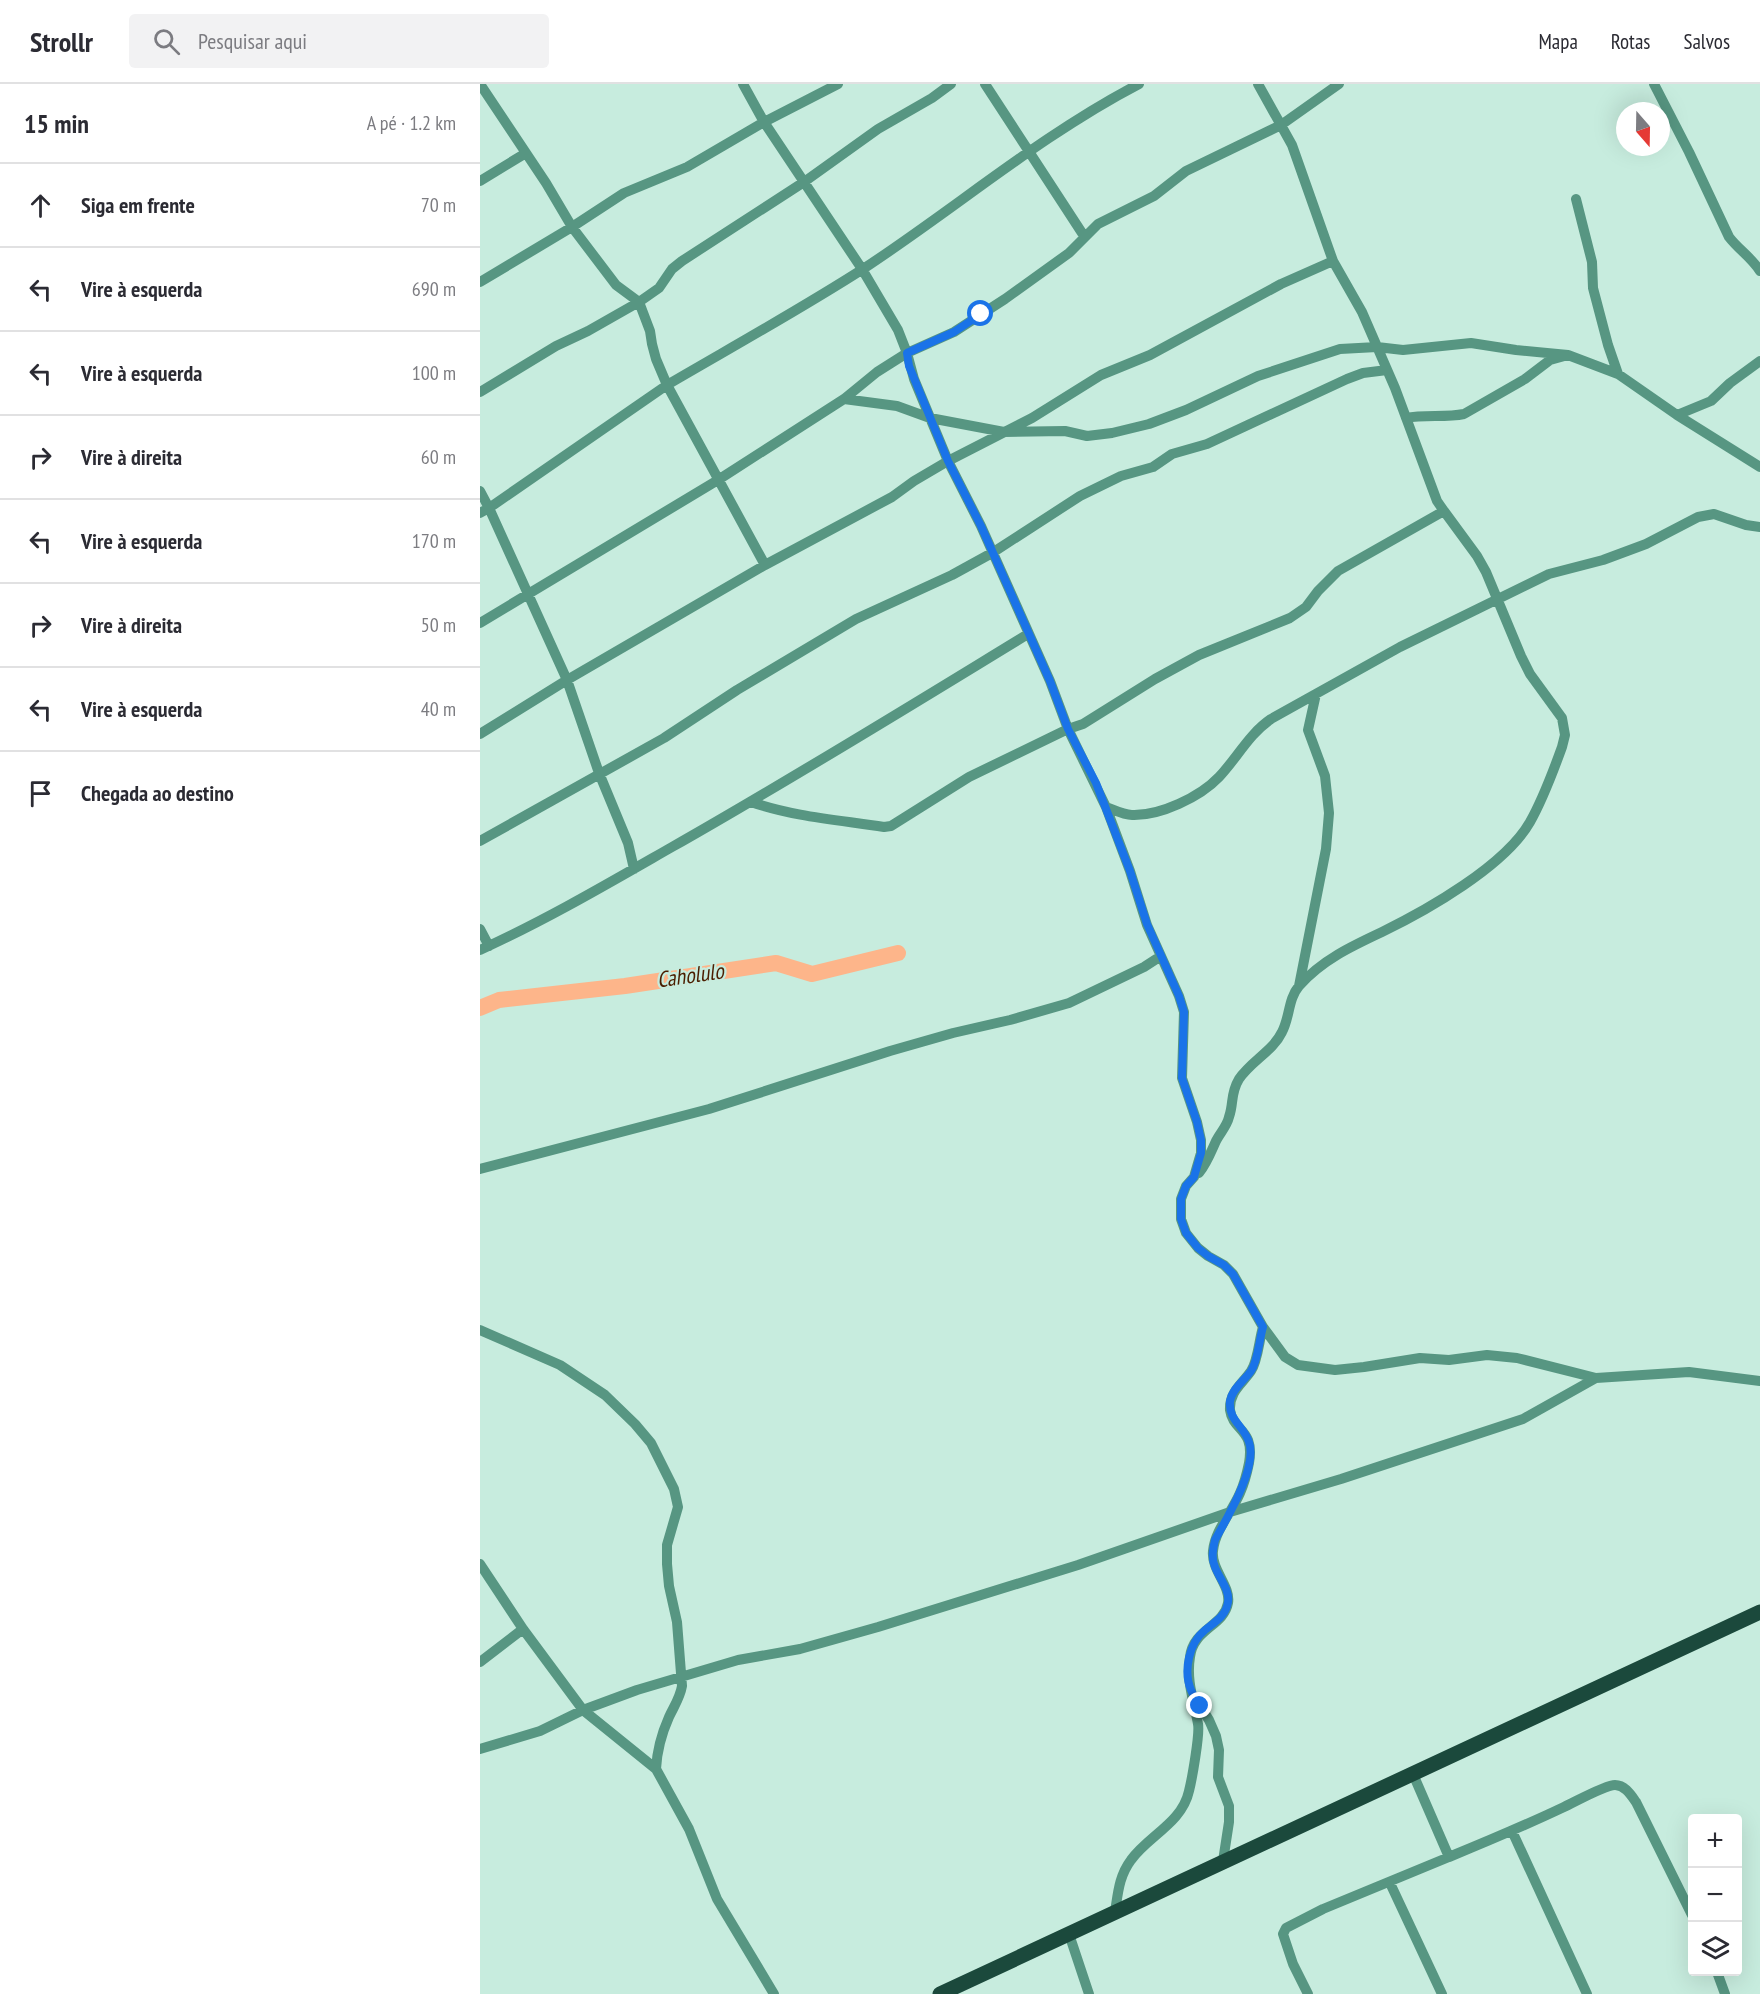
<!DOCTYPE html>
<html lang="pt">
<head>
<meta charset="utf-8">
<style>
  body { margin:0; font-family:"PT Sans Narrow",sans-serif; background:#f2f2f3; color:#2b2b33 }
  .controls { position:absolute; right:18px; bottom:18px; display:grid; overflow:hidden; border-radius:6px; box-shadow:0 6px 24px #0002 }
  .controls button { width:54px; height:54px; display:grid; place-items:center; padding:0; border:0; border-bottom:2px solid #e1e1e2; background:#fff; color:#2b2b33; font:30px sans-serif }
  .compass { position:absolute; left:1136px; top:18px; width:54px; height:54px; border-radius:50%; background:#fff; box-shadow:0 6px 24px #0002; rotate:160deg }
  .stop { position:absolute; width:18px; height:18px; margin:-14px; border:4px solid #1a73e8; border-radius:50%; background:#fff }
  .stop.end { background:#1a73e8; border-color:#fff; box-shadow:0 2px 6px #0008 }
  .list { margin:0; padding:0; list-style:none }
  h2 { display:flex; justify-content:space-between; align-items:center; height:78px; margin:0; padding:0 24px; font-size:26px }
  h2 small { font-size:20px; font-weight:400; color:#7c7c81 }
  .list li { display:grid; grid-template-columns:39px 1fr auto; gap:18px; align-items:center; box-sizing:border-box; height:84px; padding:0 24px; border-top:2px solid #e1e1e2 }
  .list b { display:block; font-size:22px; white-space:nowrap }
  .list em { font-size:20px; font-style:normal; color:#7c7c81 }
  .icon { flex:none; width:33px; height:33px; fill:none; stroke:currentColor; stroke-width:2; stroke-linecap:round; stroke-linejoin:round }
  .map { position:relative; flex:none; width:1280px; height:1910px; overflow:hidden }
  header { display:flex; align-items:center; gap:36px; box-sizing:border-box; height:84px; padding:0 30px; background:#fff; border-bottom:2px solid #e1e1e2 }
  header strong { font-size:28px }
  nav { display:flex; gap:33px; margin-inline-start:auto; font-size:21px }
  .search { width:420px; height:54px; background:#f2f2f3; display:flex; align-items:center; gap:15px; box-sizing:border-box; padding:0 21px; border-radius:6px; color:#7c7c81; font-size:22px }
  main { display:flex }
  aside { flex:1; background:#fff }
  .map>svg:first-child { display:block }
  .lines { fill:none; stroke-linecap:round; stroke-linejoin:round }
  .river { stroke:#fdb58a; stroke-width:16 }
  .street { stroke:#579682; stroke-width:10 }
  .primary { stroke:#1b493c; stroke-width:15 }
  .route { stroke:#1a73e8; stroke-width:8 }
  .labels { text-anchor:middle; stroke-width:4.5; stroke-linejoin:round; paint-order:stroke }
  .water-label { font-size:22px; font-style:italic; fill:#4b1e00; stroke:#c7ecde }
</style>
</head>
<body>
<header>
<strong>Strollr</strong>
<div class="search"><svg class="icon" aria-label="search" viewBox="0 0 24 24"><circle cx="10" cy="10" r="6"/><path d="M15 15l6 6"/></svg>Pesquisar aqui</div>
<nav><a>Mapa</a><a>Rotas</a><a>Salvos</a></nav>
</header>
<main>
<aside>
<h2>15 min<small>A pé · 1.2 km</small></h2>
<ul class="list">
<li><svg class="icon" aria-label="ahead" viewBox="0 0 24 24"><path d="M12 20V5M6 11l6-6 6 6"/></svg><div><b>Siga em frente</b></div><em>70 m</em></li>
<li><svg class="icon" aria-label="left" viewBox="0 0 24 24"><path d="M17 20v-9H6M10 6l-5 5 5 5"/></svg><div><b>Vire à esquerda</b></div><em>690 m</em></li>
<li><svg class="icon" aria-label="left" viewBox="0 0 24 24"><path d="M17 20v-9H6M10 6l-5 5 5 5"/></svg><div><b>Vire à esquerda</b></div><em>100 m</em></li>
<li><svg class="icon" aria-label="right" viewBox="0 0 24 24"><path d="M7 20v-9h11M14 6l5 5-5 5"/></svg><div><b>Vire à direita</b></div><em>60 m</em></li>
<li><svg class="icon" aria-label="left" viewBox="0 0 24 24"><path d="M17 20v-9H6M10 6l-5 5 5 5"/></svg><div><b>Vire à esquerda</b></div><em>170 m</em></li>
<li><svg class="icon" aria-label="right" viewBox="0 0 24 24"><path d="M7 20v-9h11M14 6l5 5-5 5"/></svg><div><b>Vire à direita</b></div><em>50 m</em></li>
<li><svg class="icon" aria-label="left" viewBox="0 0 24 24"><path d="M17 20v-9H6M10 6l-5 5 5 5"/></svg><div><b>Vire à esquerda</b></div><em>40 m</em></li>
<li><svg class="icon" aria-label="arrive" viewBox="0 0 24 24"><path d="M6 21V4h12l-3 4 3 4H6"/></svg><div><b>Chegada ao destino</b></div></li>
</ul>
</aside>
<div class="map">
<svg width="1280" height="1910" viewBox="0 0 1280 1910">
  <rect width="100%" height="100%" fill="#c7ecde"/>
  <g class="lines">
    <path class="river" d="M0 924 19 916 145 902 296 879 332 890 418 869"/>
    <path class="street" d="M0 0 66 99 92 143 136 201 159 218 170 247 172 260 176 275 187 301 9 424 87 596 119 689 148 759 154 785
      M358 0 284 38 382 185 418 246 427 269 434 295 468 377 501 442 570 597 588 645 626 723 650 787 667 841 699 912 704 928 702 994 717 1038 721 1056V1069L714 1093 706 1102 701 1115V1135L706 1149 718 1164 728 1172 744 1181 753 1190 783 1243 805 1273 818 1281 855 1286 884 1283 940 1274 969 1276 1007 1271 1037 1274 1116 1294 1209 1288 1280 1297
      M505 0 604 152
      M1174 0 1209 68 1249 153C1259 166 1271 173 1280 187
      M0 97 46 69
      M1096 115 1112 178 1113 204 1128 261 1138 290
      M0 198 92 143 144 109 207 83 284 38 263 0
      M0 308 76 262 108 247 159 218 179 204 192 185 202 177 324 98 398 45 452 14 471 0
      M364 315 417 322 450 334 524 348 585 347 607 352 632 349 669 340 706 326 778 292 860 265 897 263 923 266 991 259 1036 266 1088 271
      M1197 331 1231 317 1250 299 1280 277
      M926 334C945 330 965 334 984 330L1045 295 1070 276 1088 271 1138 290 1197 331 1280 383
      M0 407 9 424 0 429
      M285 481 187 301C252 263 319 226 383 185 476 124 561 51 659 0
      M0 539 238 396 364 315 397 288 427 269 474 248 525 215 589 169 618 140 674 112 706 87 801 41 859 0
      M0 650 87 596 285 481 412 413 434 397 468 377 552 334 621 291 670 271 801 200 853 177
      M271 718C314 733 359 736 404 743L411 742 489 693 588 645 603 640 675 595 719 571 810 534 826 523 838 507 858 487 964 427 957 417 915 304 882 228 853 177 812 61 778 0
      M626 723C634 726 644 731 652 731 680 732 720 713 739 693 757 674 769 650 791 635L920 563 1069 490 1123 476 1166 460 1218 433 1234 430 1266 441 1280 443
      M0 757 184 654 257 606 376 535 472 491 512 469 600 412 641 392 673 383 692 370 727 360 867 295 883 289 907 286
      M0 845 9 862
      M0 866C66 836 129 799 192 763 312 695 430 622 548 550
      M819 902 846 765 849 729 845 692 828 646 836 610
      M0 1085 229 1025 410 967 473 949 530 936 589 919 664 883 681 872
      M719 1089C727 1079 731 1068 736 1057 740 1049 747 1042 749 1033 754 1019 750 1010 759 995 771 977 793 967 802 948 810 933 808 915 819 902 842 876 872 862 902 848 947 826 1025 782 1050 738 1063 715 1073 688 1082 663L1085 651 1082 634 1050 590 1041 572 1006 488 997 472 964 427
      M0 1246 80 1281 125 1311 155 1340 171 1359 194 1405 198 1423 187 1461V1480L189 1502 197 1538 202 1602C200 1614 194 1622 189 1633 181 1651 177 1666 176 1685
      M0 1480 43 1545 103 1626 176 1685 209 1745 237 1815 294 1910
      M0 1578 43 1545
      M714 1612 729 1636 736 1652 739 1666 738 1693 749 1722V1738L743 1777
      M0 1665 60 1647 103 1626 157 1606 258 1576 320 1565 398 1543 598 1481 750 1428 861 1395 1043 1335 1116 1294
      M933 1690 969 1773C1008 1757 1046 1741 1084 1723 1095 1718 1125 1701 1135 1701 1145 1701 1151 1711 1156 1718L1212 1831
      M1032 1747 1107 1910
      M910 1799 962 1910
      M635 1828C638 1809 639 1792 651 1776 668 1752 702 1739 709 1707 712 1695 720 1650 718 1640 714 1617 706 1597 710 1573 713 1545 744 1542 748 1519 751 1502 731 1486 733 1467 735 1446 752 1428 760 1409 764 1400 767 1389 769 1379 775 1344 753 1348 750 1326 749 1308 762 1300 771 1287 778 1277 779 1256 783 1243
      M589 1850 609 1910
      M1237 1888 1245 1910
      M828 1910 813 1880 803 1850 806 1844 843 1825 969 1773"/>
    <path class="primary" d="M460 1910 1280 1528"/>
  </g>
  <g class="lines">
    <path class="route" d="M501 230 474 248 427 269 429 282 468 377 501 442 570 597 588 645 616 699 650 787 667 840 699 912 704 928 702 994 717 1038 721 1056V1069L714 1093 706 1102 701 1115V1135L706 1149 718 1164 728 1172 744 1181 753 1190 783 1243C779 1256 778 1277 771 1287 764 1297 752 1305 750 1317 748 1336 764 1342 769 1358 778 1383 747 1434 735 1456 733 1465 731 1474 735 1483 739 1494 750 1506 748 1518 746 1532 735 1538 725 1546 709 1559 703 1587 711 1606 713 1611 717 1617 720 1622"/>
  </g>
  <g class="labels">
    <g class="water-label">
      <text transform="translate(210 891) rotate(-8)" y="8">Caholulo</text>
    </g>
  </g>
</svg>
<div class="controls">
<button>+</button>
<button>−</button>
<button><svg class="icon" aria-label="layers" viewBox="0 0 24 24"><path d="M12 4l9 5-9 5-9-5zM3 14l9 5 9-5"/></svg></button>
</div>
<svg class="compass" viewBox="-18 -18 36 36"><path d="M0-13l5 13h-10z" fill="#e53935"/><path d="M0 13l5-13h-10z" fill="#7c7c81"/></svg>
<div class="stop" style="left:501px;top:230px"></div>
<div class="stop end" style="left:720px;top:1622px"></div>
</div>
</main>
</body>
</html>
